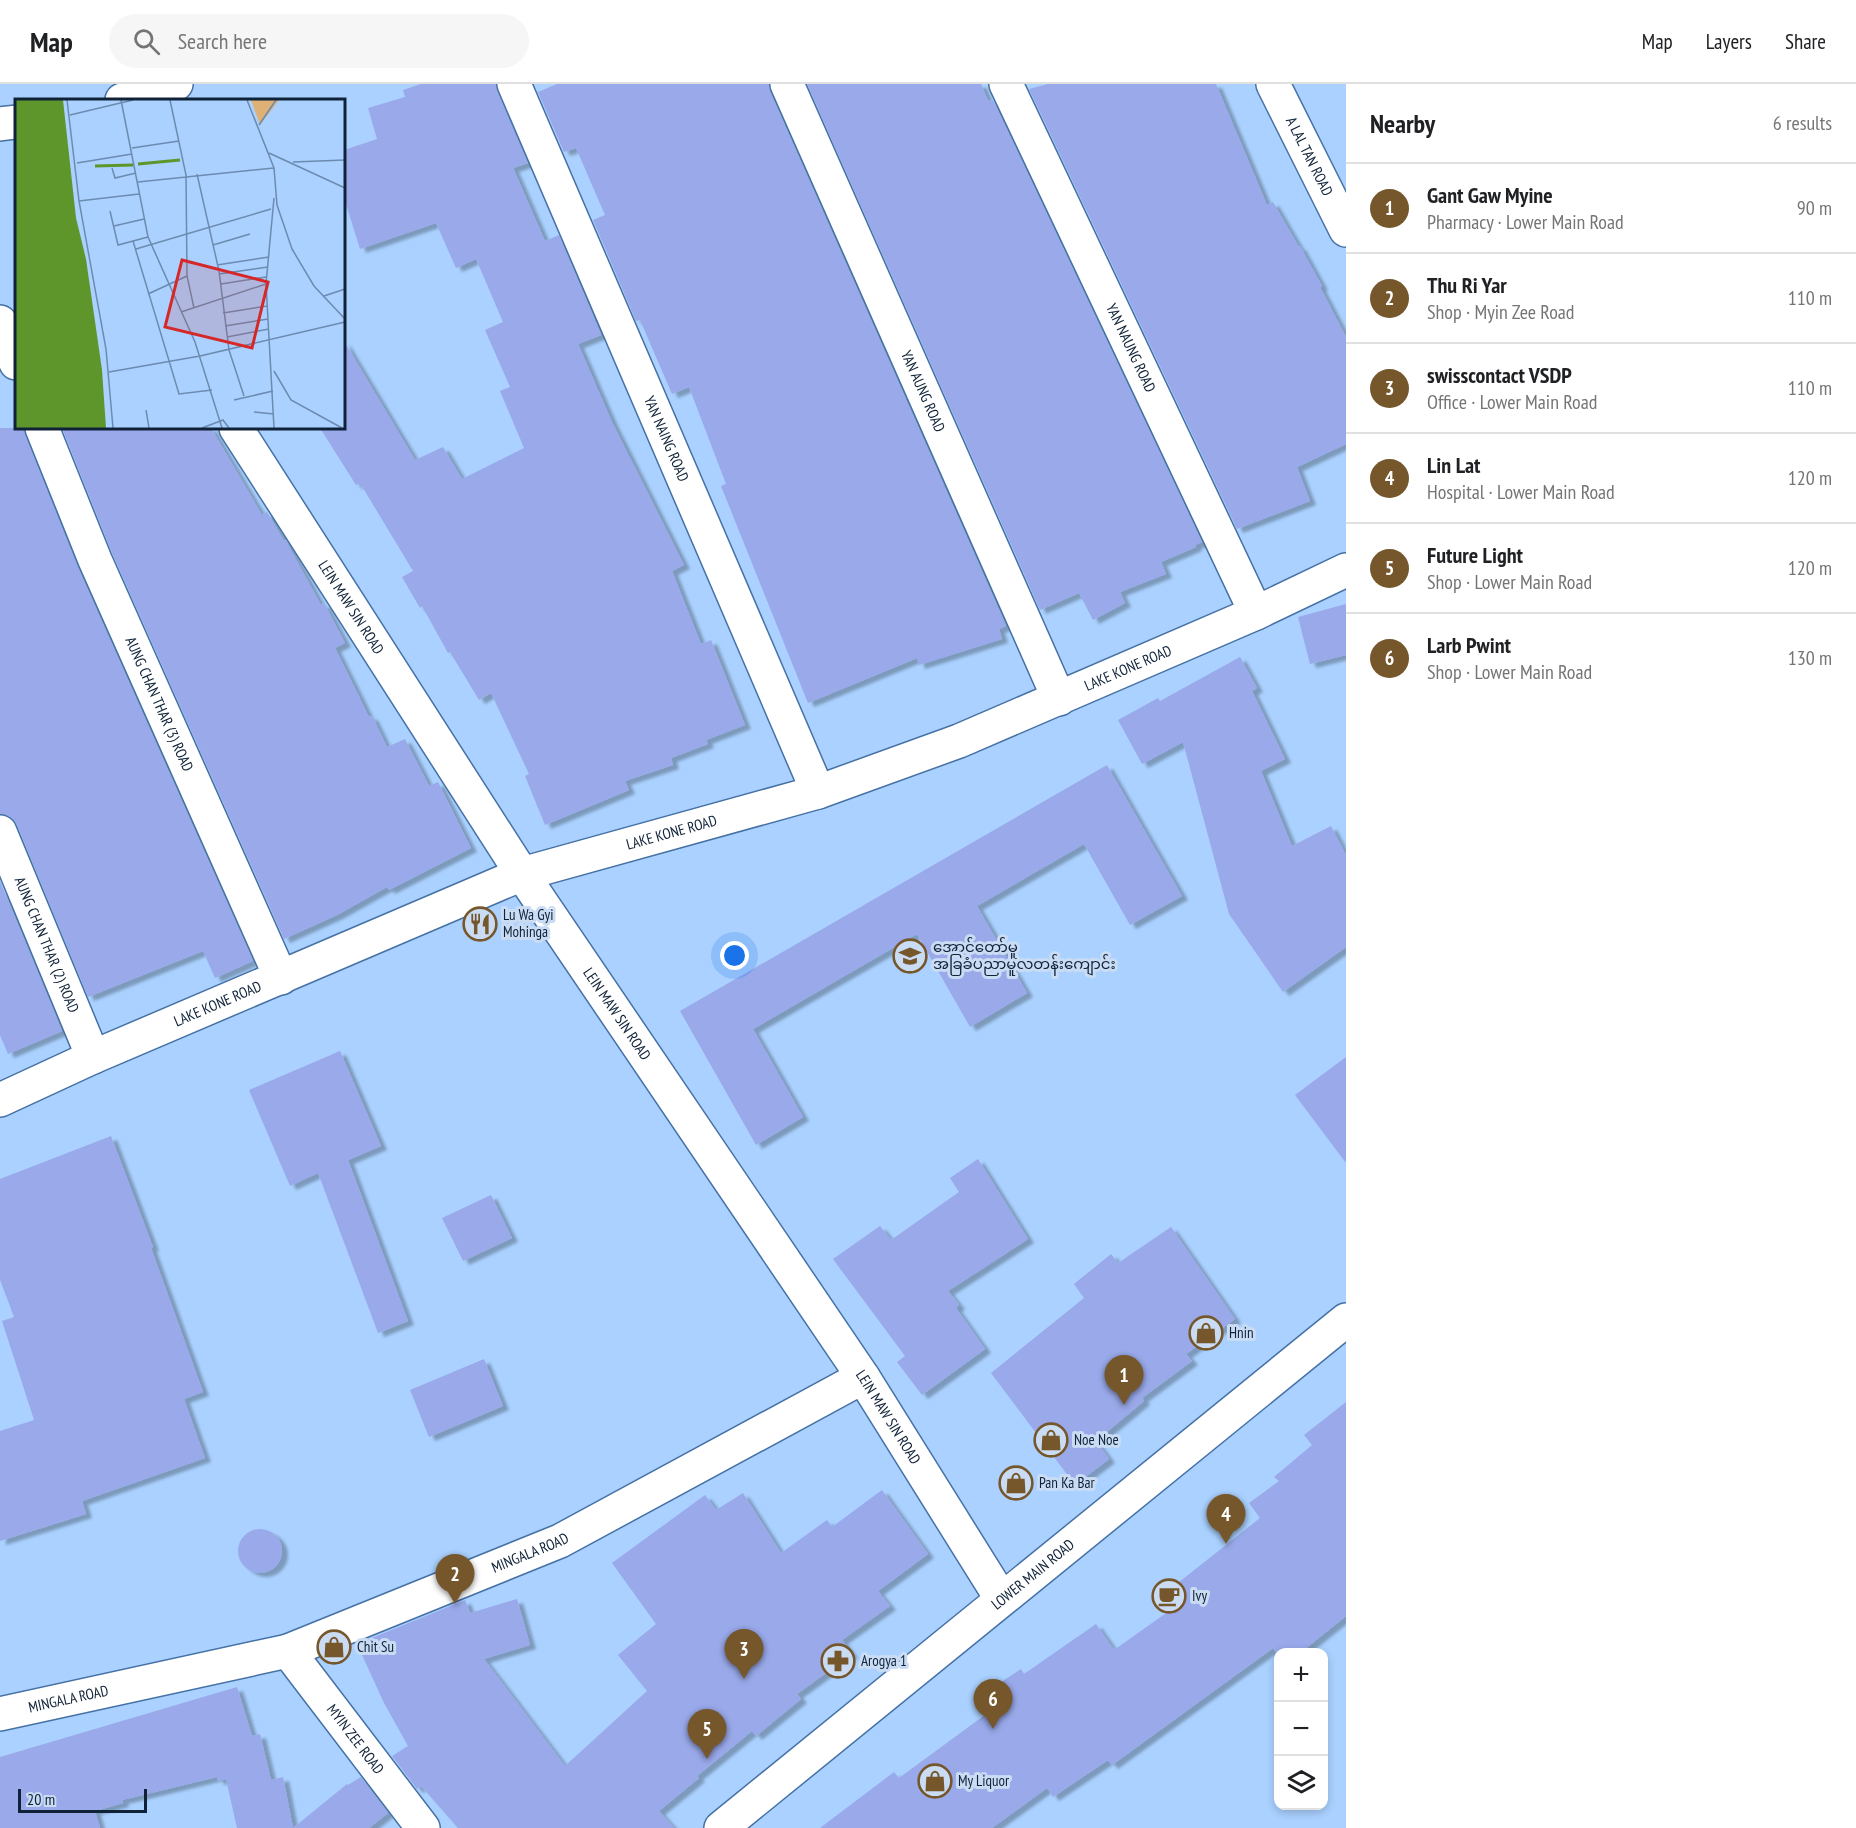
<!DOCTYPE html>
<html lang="en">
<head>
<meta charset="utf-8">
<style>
  body { margin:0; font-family:"PT Sans Narrow","Noto Sans Myanmar",sans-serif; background:#f6f6f6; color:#202124 }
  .controls { position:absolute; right:18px; bottom:18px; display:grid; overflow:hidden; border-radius:12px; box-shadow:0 3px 9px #0003 }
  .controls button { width:54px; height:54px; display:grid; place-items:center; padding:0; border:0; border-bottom:2px solid #e0e0e0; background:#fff; color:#202124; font:30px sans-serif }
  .scale { position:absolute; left:18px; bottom:15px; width:129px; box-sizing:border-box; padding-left:6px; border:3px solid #102238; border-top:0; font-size:16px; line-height:21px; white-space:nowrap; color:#102238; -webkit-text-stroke:4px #c9dcf3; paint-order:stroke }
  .you { position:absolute; left:735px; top:872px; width:21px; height:21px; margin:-15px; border:4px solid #fff; border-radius:50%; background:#1a73e8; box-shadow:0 0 0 9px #1a73e833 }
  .badge { display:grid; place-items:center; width:39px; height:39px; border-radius:50%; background:#76572c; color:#fff; font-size:20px; font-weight:700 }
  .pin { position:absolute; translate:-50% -50px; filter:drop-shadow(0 2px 3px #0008) }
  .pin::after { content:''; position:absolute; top:32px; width:21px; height:18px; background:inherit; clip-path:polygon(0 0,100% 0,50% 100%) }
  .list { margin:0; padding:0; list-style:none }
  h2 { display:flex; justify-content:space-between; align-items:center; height:78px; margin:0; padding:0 24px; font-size:26px }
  h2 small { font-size:20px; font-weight:400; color:#757577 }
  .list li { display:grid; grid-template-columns:39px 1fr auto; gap:18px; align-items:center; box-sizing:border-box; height:90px; padding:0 24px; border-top:2px solid #e0e0e0 }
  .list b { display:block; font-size:22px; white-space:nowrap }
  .list p { margin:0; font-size:20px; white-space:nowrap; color:#757577 }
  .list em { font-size:20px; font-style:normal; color:#757577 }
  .icon { flex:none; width:33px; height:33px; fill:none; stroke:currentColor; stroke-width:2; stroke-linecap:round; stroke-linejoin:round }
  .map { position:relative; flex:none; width:1346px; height:1744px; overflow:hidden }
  header { display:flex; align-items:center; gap:36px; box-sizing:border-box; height:84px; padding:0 30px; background:#fff; border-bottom:2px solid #e0e0e0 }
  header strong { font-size:28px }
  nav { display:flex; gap:33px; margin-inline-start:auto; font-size:21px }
  .search { width:420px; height:54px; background:#f6f6f6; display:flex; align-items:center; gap:15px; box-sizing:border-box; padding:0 21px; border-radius:33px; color:#757577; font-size:22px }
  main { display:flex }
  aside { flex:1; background:#fff }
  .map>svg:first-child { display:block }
  .building { fill:#99a9ea; filter:url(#shadow) }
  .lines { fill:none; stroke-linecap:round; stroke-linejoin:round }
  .minor-casing { stroke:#4571a5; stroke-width:36 }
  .major-casing { stroke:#4571a5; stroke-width:36 }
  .minor { stroke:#fff; stroke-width:33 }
  .major { stroke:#fff; stroke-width:33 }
  .labels { text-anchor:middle; stroke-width:6; stroke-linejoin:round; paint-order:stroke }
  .street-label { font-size:15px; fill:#102238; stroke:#c9dcf3 }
  .poi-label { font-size:15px; fill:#102238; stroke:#c9dcf3; text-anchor:start }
  .inset-river { fill:none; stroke:#5e962c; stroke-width:3 }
  .inset-road { fill:none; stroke:#6c8baf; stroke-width:1.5 }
  .view { fill:#d62828; fill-opacity:0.15; stroke:#d62828; stroke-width:3 }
  .inset-edge { fill:none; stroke:#102238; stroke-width:3 }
</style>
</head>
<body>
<header>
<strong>Map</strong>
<div class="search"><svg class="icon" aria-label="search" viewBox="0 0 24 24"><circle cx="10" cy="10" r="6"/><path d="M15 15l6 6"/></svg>Search here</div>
<nav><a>Map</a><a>Layers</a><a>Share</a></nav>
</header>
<main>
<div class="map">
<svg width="1346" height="1744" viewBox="0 0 1346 1744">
  <defs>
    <filter id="shadow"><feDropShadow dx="6" dy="4" stdDeviation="1.5" flood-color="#0004"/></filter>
  </defs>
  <rect width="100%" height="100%" fill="#aad1ff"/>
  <path class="building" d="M421 0H496L497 7 528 79 513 84 545 157 559 151 601 251 578 260 612 338 684 481 672 487 701 560 711 556 745 641 706 656 708 660 671 674 673 681 625 697 629 706 545 741 525 692 529 690 491 609 479 616 450 568 448 569 422 522 420 524 402 493 413 487 360 399 356 401 320 344H344V257L415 376 443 363 462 395 524 364 500 307 510 303 485 246 503 238 476 175 456 184 436 139 360 165 344 114V66L377 55 368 24 405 13 403 6Z
    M557 0H769L770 8 1006 542 999 545 1002 555 919 581 917 574 808 619 721 402 726 400 689 303 672 310 640 236 636 237 593 136 605 131 576 64 564 68 538 8Z
    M807 0H981L988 17 993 16 1202 458 1195 461 1196 463 1161 478 1166 490 1120 508 1125 519 1093 536 1079 509 1040 526Z
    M1048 0H1216L1267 121 1273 118 1299 163 1300 162 1322 202 1320 203 1346 253V360L1297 383 1310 417 1237 445 1029 5Z
    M0 344H24L25 351 78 484 253 877 215 894 203 867 88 913 17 741 11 733 0 730Z
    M62 344H211L262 431 267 428 284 457 286 456 287 459 321 521 324 519 345 559 335 564 369 633 372 632 387 663 405 655 429 702 438 698 471 764 389 806 387 803 337 831 284 855 112 469Z
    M1346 520V571L1310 580 1298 533Z
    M1240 573 1257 604 1252 607 1285 675 1261 687 1292 762 1331 742 1346 771V863L1283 908 1229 830 1183 658 1142 680 1118 636 1158 614 1160 617Z
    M1107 681 1182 812 1130 841 1084 760 977 822 1027 909 970 943 917 850 753 945 803 1033 756 1061 680 927Z
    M0 797 62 947 8 970 0 951Z
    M340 967 381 1062 348 1076 408 1237 378 1249 318 1089 290 1102 249 1006Z
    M1346 973V1079L1295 1011Z
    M111 1052 153 1163 151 1164 203 1308 184 1315 205 1374 82 1417 86 1430 0 1457V1347L34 1336 2 1237 14 1233 0 1196V1095Z
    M978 1075 1028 1155 948 1207 959 1221 956 1224 985 1265 922 1311 897 1278 905 1272 833 1175 880 1142 891 1156 959 1108 950 1094Z
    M491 1111 512 1154 463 1177 442 1134Z
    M1171 1143 1235 1235 1186 1270 1192 1277 1142 1314 1144 1317 1096 1357 1109 1375 1075 1401 991 1289 1084 1214 1074 1200 1111 1170 1118 1179Z
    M484 1275 503 1322 429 1353 410 1306Z
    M1346 1318V1532L1300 1569H1277L1273 1564 1112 1681 1108 1676 1053 1713 1047 1704 992 1744H820L894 1688 899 1694 993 1625 983 1610 1021 1585 1024 1590 1096 1540 1114 1566 1169 1527 1159 1514 1260 1434 1249 1419 1279 1397 1274 1393 1312 1361 1304 1351Z
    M882 1406 928 1470 878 1507 890 1522 842 1556 852 1570 797 1610 801 1615 756 1652 752 1647 697 1692 699 1694 659 1727 674 1744H458L421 1702 417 1705 392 1672 408 1662 384 1619 357 1560 465 1516 470 1529 517 1515 530 1561 484 1575 565 1682 647 1607 618 1571 656 1540 612 1479 705 1411 716 1426 743 1409 781 1469 827 1436 832 1443Z
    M238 1467a22 22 0 1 1 44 0a22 22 0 1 1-44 0Z
    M237 1603 252 1652 260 1650 271 1696 283 1693 293 1744 347 1700 348 1701 361 1693 388 1729 369 1744H237L226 1695 218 1697 217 1693 122 1716 123 1719 95 1727 100 1744H0V1673Z"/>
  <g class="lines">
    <g class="minor-casing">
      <g id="minor">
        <path id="s1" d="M514 0 818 708"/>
        <path id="s2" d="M787 0 1059 615"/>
        <path id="s3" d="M1006 0 1256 529"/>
        <path id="s4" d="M1273 0 1346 146"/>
        <path d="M0 238 16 279"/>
        <path id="s5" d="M42 344 95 476 281 894"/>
        <path id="s6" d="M236 344 522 790 863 1293 1001 1514"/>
        <path id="s7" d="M0 748 93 973"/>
        <path id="s8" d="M0 1016 93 973 522 790 818 708 959 657 1256 529 1346 486"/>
        <path id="s9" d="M288 1567 423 1744"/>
        <path id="s10" d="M0 1630 288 1567 560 1457 863 1293"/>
      </g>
    </g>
    <g class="major-casing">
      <g id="major">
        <path d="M122 16 176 0"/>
        <path d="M0 40 16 38"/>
        <path id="s11" d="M721 1744 1346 1236"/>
      </g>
    </g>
    <use href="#minor" class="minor"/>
    <use href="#major" class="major"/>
  </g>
  <defs>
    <g id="restaurant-ring" transform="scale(1.725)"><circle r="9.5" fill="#c9dcf3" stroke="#76572c" stroke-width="1.5"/><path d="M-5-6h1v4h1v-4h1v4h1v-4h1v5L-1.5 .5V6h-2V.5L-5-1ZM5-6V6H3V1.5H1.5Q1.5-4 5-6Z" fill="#76572c"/></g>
    <g id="school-ring" transform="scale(1.725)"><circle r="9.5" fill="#c9dcf3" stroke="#76572c" stroke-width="1.5"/><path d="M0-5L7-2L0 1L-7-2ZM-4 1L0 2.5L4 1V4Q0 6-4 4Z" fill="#76572c"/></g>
    <g id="shop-ring" transform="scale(1.725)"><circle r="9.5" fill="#c9dcf3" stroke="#76572c" stroke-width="1.5"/><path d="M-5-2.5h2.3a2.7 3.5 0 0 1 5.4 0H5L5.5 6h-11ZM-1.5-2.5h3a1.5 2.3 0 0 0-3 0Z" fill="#76572c"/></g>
    <g id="cafe-ring" transform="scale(1.725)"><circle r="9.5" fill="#c9dcf3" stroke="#76572c" stroke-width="1.5"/><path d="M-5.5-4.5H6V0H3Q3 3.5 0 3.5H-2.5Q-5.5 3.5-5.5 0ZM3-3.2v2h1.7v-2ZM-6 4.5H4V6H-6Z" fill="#76572c"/></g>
    <g id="pharmacy-ring" transform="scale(1.725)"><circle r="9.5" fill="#c9dcf3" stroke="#76572c" stroke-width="1.5"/><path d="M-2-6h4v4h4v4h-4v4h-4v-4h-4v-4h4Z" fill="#76572c"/></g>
  </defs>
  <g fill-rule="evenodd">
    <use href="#restaurant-ring" x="480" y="840"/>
    <use href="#school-ring" x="910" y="872"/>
    <use href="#shop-ring" x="1206" y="1249"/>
    <use href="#shop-ring" x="1051" y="1356"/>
    <use href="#shop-ring" x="1016" y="1399"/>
    <use href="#cafe-ring" x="1169" y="1512"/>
    <use href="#shop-ring" x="334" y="1563"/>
    <use href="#pharmacy-ring" x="838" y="1577"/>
    <use href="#shop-ring" x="935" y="1697"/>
  </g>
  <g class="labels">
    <g class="street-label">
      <text dy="5" stroke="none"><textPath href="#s4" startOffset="81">A LAL TAN ROAD</textPath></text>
      <text dy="5" stroke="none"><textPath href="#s3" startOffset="292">YAN NAUNG ROAD</textPath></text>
      <text dy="5" stroke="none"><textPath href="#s2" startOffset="336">YAN AUNG ROAD</textPath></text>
      <text dy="5" stroke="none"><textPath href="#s1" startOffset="386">YAN NAING ROAD</textPath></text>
      <text dy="5" stroke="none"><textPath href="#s6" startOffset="213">LEIN MAW SIN ROAD</textPath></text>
      <text dy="5" stroke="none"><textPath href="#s8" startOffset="1210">LAKE KONE ROAD</textPath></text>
      <text dy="5" stroke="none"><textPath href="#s5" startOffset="300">AUNG CHAN THAR (3) ROAD</textPath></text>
      <text dy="5" stroke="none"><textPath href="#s8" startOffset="724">LAKE KONE ROAD</textPath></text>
      <text dy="5" stroke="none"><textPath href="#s7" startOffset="122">AUNG CHAN THAR (2) ROAD</textPath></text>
      <text dy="5" stroke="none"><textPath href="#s8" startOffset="238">LAKE KONE ROAD</textPath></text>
      <text dy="5" stroke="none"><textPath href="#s6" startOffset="699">LEIN MAW SIN ROAD</textPath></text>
      <text dy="5" stroke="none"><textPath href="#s6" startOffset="1185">LEIN MAW SIN ROAD</textPath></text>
      <text dy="5" stroke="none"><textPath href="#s10" startOffset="556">MINGALA ROAD</textPath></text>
      <text dy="5" stroke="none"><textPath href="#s11" startOffset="402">LOWER MAIN ROAD</textPath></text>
      <text dy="5" stroke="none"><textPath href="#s10" startOffset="70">MINGALA ROAD</textPath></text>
      <text dy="5" stroke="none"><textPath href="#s9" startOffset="111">MYIN ZEE ROAD</textPath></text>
    </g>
    <g class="poi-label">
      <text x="503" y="836">Lu Wa Gyi<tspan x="503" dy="17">Mohinga</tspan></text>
      <text x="933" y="868">အောင်တော်မူ<tspan x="933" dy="17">အခြခံပညာမူလတန်းကျောင်း</tspan></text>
      <text x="1229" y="1254">Hnin</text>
      <text x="1074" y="1361">Noe Noe</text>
      <text x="1039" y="1404">Pan Ka Bar</text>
      <text x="1192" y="1517">Ivy</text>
      <text x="357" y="1568">Chit Su</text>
      <text x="861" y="1582">Arogya 1</text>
      <text x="958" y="1702">My Liquor</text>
    </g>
  </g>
  <g transform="translate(15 15)">
    <rect width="330" height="330" fill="#aad1ff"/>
    <path d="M236 1H264L245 26Z" fill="#deb177"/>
    <path d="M0 1H48L61 119 71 160 87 271 91 329H0Z" fill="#5e962c"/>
    <path class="inset-river" d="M123 65 165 61M80 67 118 66"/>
    <path class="inset-road" d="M52 1 64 102 91 250 98 329M106 1 133 138 180 243 207 329M155 1 171 76 172 177 179 209M232 1 259 69 262 106 277 150 299 187 330 220M55 16 118 1M244 26 261 1M117 49 164 42M254 54 330 89M278 63 330 61M62 64 117 55M97 69 100 79 121 74M182 75 204 172 214 251 229 297M123 83 259 69M64 102 124 95M95 112 103 146 133 138M99 127 129 120M118 142 164 295 197 291M198 146 235 135M121 150 256 110M202 166 254 158M204 175 253 168M206 185 251 178M133 195 172 177M309 197 330 190M166 213 251 185M208 214 252 207M210 227 253 220M212 238 254 230M259 272 276 301 327 329M94 273 185 257 330 223M219 301 258 292M131 311 134 329M239 313 259 315M187 329 208 321 214 329M259 329 251 185 259 99"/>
    <path class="view" d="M167 161 253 183 237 249 150 228Z"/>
    <rect width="330" height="330" class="inset-edge"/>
  </g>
</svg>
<div class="controls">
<button>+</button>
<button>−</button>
<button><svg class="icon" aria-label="layers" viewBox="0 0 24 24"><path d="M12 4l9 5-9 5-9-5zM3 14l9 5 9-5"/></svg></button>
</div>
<div class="scale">20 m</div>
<div class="you"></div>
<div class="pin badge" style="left:1124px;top:1321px">1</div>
<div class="pin badge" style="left:455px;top:1520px">2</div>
<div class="pin badge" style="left:744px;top:1595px">3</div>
<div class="pin badge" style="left:1226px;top:1460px">4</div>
<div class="pin badge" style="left:707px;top:1675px">5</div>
<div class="pin badge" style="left:993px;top:1645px">6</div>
</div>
<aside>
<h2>Nearby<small>6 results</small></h2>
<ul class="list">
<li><span class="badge">1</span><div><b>Gant Gaw Myine</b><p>Pharmacy · Lower Main Road</p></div><em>90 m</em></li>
<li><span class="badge">2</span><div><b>Thu Ri Yar</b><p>Shop · Myin Zee Road</p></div><em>110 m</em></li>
<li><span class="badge">3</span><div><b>swisscontact VSDP</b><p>Office · Lower Main Road</p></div><em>110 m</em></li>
<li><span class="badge">4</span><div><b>Lin Lat</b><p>Hospital · Lower Main Road</p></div><em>120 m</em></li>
<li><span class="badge">5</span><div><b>Future Light</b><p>Shop · Lower Main Road</p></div><em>120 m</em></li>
<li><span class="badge">6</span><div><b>Larb Pwint</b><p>Shop · Lower Main Road</p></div><em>130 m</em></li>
</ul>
</aside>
</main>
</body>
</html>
